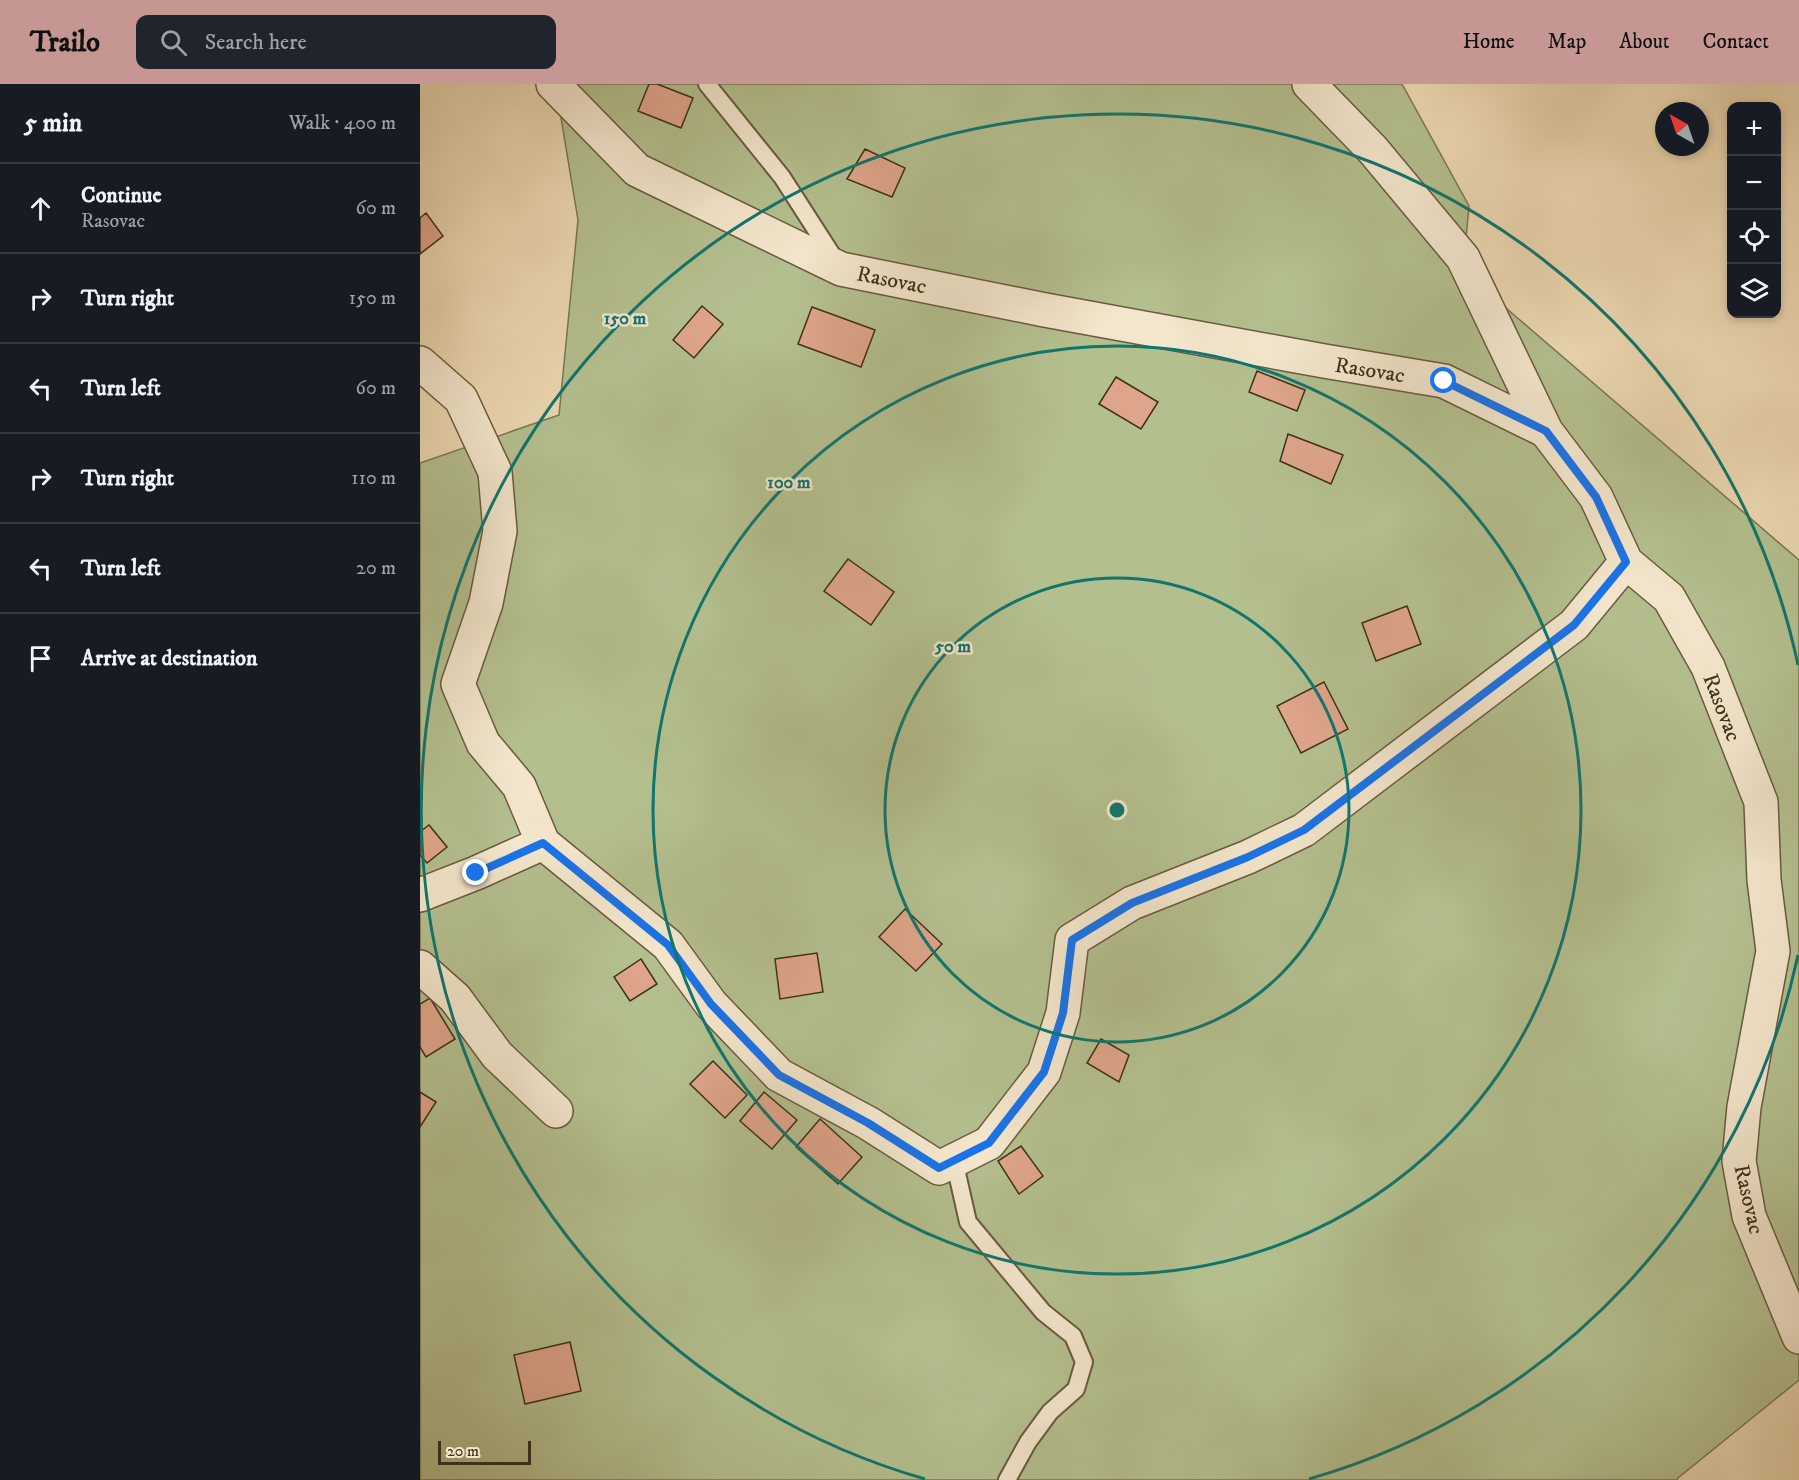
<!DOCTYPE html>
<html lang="en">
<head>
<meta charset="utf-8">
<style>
  body { margin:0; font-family:"IM FELL DW Pica",serif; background:#20242c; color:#f1f3f6 }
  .controls { position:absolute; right:18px; top:18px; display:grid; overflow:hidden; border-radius:12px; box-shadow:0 3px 9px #0003 }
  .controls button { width:54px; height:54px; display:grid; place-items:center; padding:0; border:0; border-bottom:2px solid #363941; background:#171b24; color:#f1f3f6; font:30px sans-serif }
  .compass { position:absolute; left:1235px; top:18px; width:54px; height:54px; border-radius:50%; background:#171b24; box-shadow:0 3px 9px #0003; rotate:320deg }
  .scale { position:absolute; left:18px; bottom:15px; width:93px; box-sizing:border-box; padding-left:6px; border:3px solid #3e301b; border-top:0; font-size:16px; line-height:21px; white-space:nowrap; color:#3e301b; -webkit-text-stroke:4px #f3e6cc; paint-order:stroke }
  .stop { position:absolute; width:18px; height:18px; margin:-14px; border:4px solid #1a73e8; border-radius:50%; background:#fff }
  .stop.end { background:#1a73e8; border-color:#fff; box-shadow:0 2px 6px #0008 }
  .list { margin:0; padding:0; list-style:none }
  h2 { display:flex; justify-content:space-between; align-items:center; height:78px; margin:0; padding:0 24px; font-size:26px }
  h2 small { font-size:20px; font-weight:400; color:#9ea1a6 }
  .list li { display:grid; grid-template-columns:39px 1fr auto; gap:18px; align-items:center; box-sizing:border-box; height:90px; padding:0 24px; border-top:2px solid #363941 }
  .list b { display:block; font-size:22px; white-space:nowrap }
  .list p { margin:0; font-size:20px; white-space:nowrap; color:#9ea1a6 }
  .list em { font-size:20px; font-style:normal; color:#9ea1a6 }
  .icon { flex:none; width:33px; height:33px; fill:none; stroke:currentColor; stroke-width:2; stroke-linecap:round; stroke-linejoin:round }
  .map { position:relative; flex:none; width:1379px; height:1396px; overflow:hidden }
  header { display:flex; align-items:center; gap:36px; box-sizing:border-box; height:84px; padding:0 30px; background:#c59692; color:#111 }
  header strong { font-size:28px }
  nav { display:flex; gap:33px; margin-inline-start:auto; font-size:21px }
  .search { width:420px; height:54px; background:#20242c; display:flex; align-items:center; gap:15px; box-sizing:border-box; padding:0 21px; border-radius:12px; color:#9ea1a6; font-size:22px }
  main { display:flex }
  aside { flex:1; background:#171b24 }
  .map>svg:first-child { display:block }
  .green { fill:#b4bf8e; stroke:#797854; stroke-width:1.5 }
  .building { fill:#dea58a; stroke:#3e301b; stroke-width:1.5 }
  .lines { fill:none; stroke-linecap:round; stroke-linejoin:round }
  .service-casing { stroke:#6a5a40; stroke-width:20 }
  .minor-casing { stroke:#6a5a40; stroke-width:36 }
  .service { stroke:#f3e6cc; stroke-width:16 }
  .minor { stroke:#f3e6cc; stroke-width:33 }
  .route { stroke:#1a73e8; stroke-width:8 }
  .ring { fill:none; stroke:#0f766e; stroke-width:3 }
  .labels { text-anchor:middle; stroke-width:5; stroke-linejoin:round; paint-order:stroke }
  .street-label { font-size:22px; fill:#3e301b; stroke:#f3e6cc }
  .centre { fill:#0f766e; stroke:#f3e6cc; stroke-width:3 }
  .ring-label { font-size:18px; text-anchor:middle; font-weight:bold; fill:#0f766e; stroke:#f3e6cc; stroke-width:5; stroke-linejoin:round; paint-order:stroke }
</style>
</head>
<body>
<header>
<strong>Trailo</strong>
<div class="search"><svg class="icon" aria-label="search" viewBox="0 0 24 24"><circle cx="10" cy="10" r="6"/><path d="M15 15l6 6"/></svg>Search here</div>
<nav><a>Home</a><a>Map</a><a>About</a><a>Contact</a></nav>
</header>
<main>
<aside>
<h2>5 min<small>Walk · 400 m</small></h2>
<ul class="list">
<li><svg class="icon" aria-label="ahead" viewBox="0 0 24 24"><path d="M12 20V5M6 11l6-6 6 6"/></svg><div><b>Continue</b><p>Rasovac</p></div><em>60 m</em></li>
<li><svg class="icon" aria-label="right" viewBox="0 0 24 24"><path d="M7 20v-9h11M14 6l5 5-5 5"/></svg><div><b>Turn right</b></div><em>150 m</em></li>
<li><svg class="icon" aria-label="left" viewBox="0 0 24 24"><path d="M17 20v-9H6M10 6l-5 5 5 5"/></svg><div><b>Turn left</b></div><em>60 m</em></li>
<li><svg class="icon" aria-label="right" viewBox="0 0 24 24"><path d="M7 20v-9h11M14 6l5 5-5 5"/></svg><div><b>Turn right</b></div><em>110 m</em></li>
<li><svg class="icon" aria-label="left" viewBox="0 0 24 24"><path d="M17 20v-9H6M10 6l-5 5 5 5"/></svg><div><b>Turn left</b></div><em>20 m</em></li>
<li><svg class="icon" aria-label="arrive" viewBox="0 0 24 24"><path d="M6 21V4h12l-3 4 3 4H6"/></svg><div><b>Arrive at destination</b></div></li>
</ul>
</aside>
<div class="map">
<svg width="1379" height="1396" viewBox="0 0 1379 1396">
  <rect width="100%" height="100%" fill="#ecd8b1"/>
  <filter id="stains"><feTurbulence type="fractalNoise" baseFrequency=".00333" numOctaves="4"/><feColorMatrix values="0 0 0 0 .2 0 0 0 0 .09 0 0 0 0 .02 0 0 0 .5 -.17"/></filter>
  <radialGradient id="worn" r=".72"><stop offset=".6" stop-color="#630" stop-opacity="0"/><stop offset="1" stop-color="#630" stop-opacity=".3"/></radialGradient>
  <path class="green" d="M133 0H982L1049 122 1043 187 1379 476V1296L1258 1394 1257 1396H0V379L139 331 158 136 136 4Z"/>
  <path class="building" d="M229 0H237L273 14 261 44 218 27Z
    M445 65 485 84 472 113 427 95Z
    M6 129 23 152 0 170V134Z
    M282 222 303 240 274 274 253 256Z
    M392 223 455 246 441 283 378 260Z
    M837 287 885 306 877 327 829 308Z
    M696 293 738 318 721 345 679 320Z
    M868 350 923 371 911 400 860 377Z
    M428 475 474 508 451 541 404 507Z
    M987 522 1001 560 956 577 942 539Z
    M904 598 928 645 881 669 857 622Z
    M9 741 27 763 7 779 0 771V748Z
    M485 825 522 860 496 887 459 853Z
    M397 869 403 908 360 915 355 875Z
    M221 875 237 900 210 917 194 893Z
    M10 914 35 955 6 973 0 963V920Z
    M681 955 709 971 699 998 667 979Z
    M293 977 327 1011 305 1034 270 1000Z
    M0 1008 16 1018 0 1043Z
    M344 1008 377 1036 352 1065 320 1037Z
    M400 1035 442 1073 418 1100 376 1063Z
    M601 1062 623 1092 599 1110 578 1077Z
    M150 1258 161 1307 105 1320 94 1271Z"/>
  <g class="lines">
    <g class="service-casing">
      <path id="service" d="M287 0 362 93 416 177
        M534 1076 548 1138 623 1228 653 1252 664 1278 656 1305 630 1328 608 1358 587 1396"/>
    </g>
    <g class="minor-casing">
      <path id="minor" d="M133 0 217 86 421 185 625 226 904 277 1024 297 1126 347 1176 413 1206 478 1249 514 1288 583 1341 718 1344 796 1353 867 1324 1023 1319 1077 1329 1132 1379 1253
        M889 0 953 66 1043 174 1126 347
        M0 279 41 315 75 388 80 447 66 519 38 600 63 659 99 702 123 759 248 861 291 920 359 991 448 1039 519 1084 569 1059 624 988 643 929 652 856 712 819 828 773 884 746 1154 541 1206 478
        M0 811 56 789 123 759
        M0 883 35 914 77 971 136 1027"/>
    </g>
    <use href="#service" class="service"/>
    <use href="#minor" class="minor"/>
  </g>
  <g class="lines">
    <path class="route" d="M56 789 123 759 248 861 291 920 359 991 448 1039 519 1084 569 1059 624 988 643 929 652 856 712 819 828 773 884 746 1154 541 1206 478 1176 413 1126 347 1024 297"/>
  </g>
  <g class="ring">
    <circle cx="697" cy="726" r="232"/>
    <circle cx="697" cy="726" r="464"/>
    <path d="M1378 871A696 696 0 0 1 889 1395M505 1395A696 696 0 1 1 1378 581"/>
  </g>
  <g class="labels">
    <g class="street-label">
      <text transform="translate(472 195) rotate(11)" y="8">Rasovac</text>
      <text transform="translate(950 285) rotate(9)" y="8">Rasovac</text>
      <text transform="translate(1303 623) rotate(69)" y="8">Rasovac</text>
      <text transform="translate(1330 1115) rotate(77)" y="8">Rasovac</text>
    </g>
  </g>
  <circle cx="697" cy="726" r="9" class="centre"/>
  <g class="ring-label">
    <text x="205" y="240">150 m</text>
    <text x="369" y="404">100 m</text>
    <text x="533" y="568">50 m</text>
  </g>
  <rect width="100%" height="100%" filter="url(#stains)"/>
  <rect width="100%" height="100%" fill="url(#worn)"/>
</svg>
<div class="controls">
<button>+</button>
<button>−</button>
<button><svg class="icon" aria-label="locate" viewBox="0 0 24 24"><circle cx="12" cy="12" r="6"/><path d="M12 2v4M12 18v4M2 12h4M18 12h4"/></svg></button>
<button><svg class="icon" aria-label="layers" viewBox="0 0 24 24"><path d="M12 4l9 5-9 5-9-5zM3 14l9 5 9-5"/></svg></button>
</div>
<svg class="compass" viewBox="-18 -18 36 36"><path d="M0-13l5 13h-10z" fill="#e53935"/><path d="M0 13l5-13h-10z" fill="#9ea1a6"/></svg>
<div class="scale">20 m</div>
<div class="stop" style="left:1024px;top:297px"></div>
<div class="stop end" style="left:56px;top:789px"></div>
</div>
</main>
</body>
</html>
